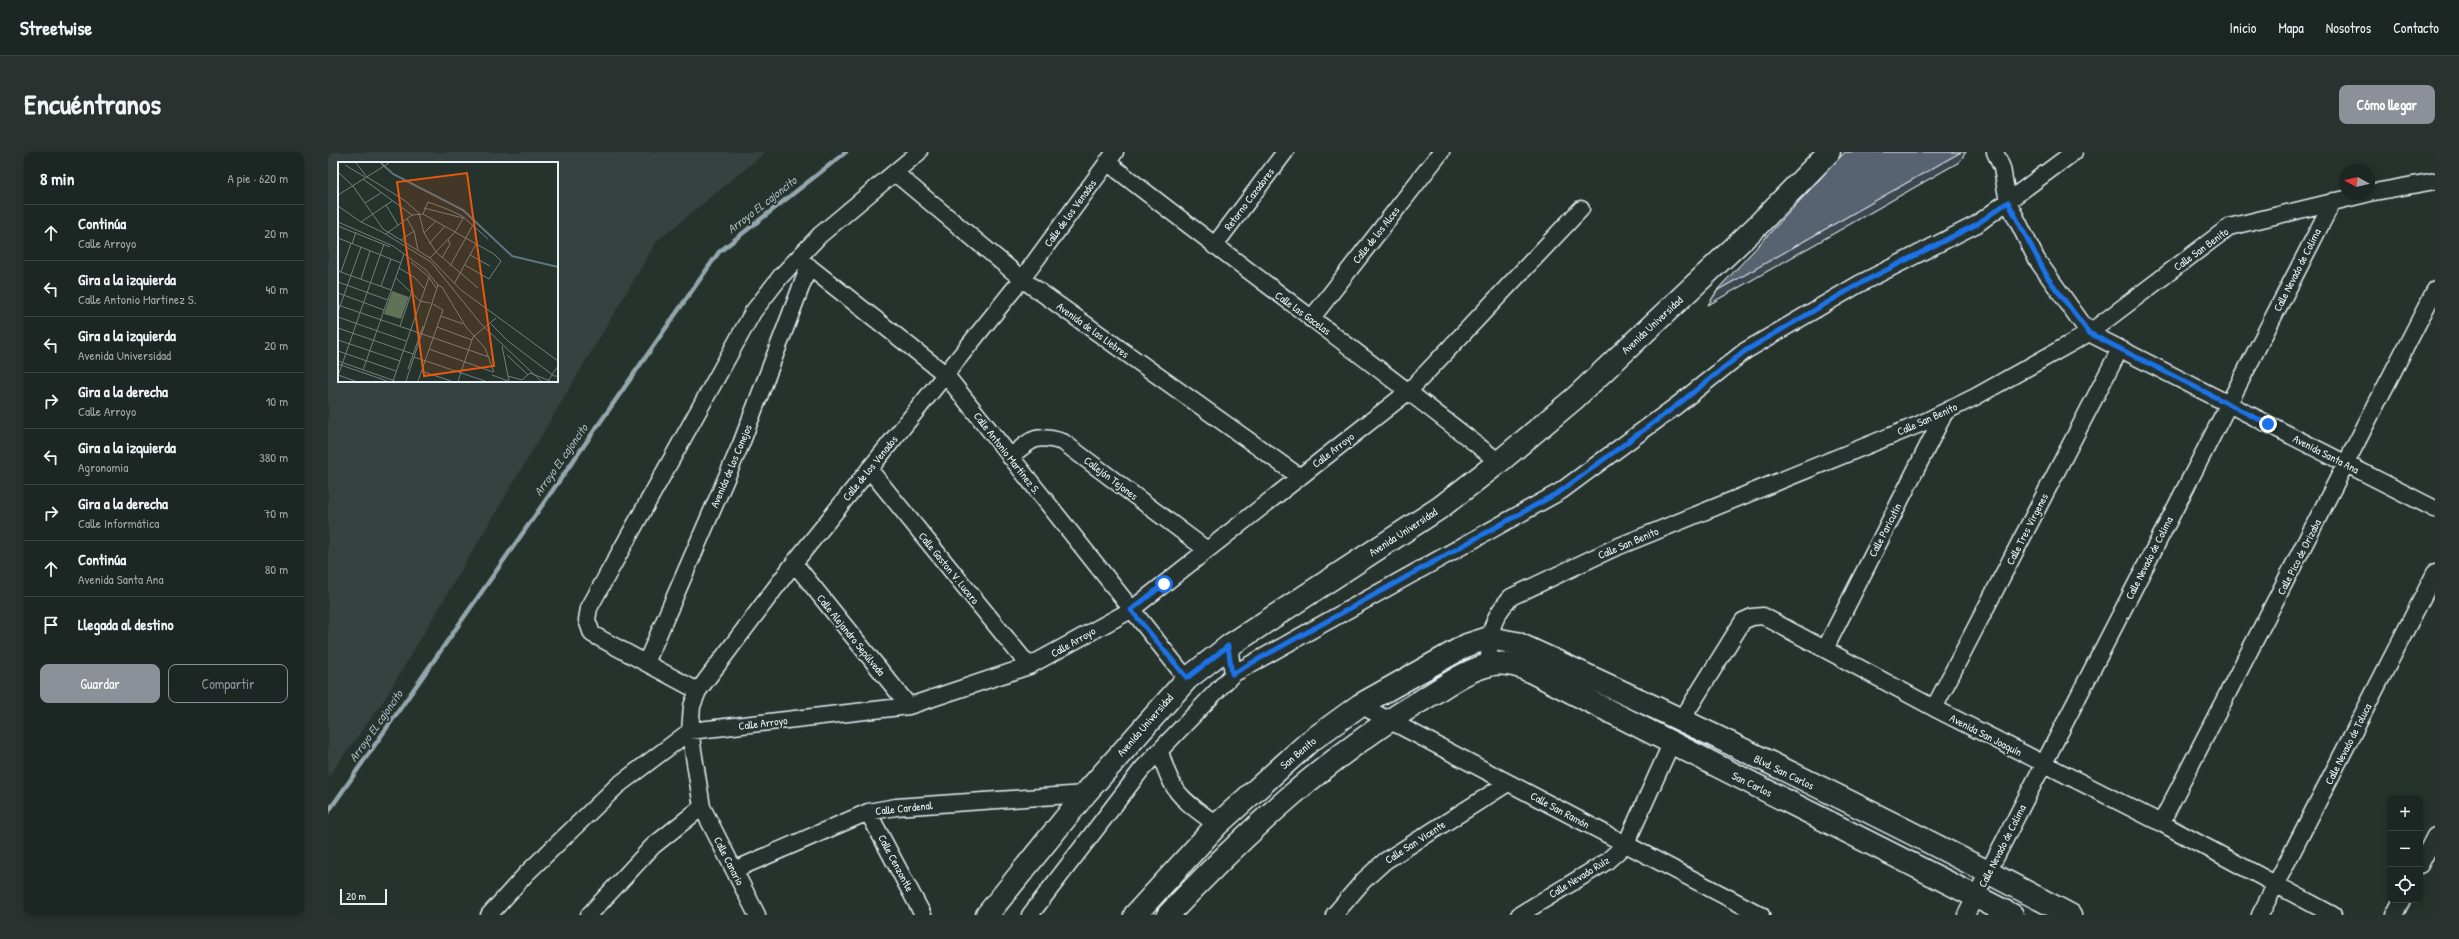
<!DOCTYPE html>
<html lang="es">
<head>
<meta charset="utf-8">
<style>
  body { margin:0; font-family:"Patrick Hand",sans-serif; background:#29322f; color:#f1f3f6 }
  .controls { position:absolute; right:12px; bottom:12px; display:grid; overflow:hidden; border-radius:8px; box-shadow:0 2px 6px #0003 }
  .controls button { width:36px; height:36px; display:grid; place-items:center; padding:0; border:0; border-bottom:1px solid #3a4340; background:#1c2622; color:#f1f3f6; font:20px sans-serif }
  .compass { position:absolute; left:2011px; top:12px; width:36px; height:36px; border-radius:50%; background:#1c2622; box-shadow:0 2px 6px #0003; rotate:278deg }
  .scale { position:absolute; left:12px; bottom:10px; width:47px; box-sizing:border-box; padding-left:4px; border:2px solid #e8f1f8; border-top:0; font-size:11px; line-height:14px; white-space:nowrap; color:#e8f1f8; -webkit-text-stroke:3px #26332d; paint-order:stroke }
  .stop { position:absolute; width:12px; height:12px; margin:-9px; border:3px solid #1a73e8; border-radius:50%; background:#fff }
  .stop.end { background:#1a73e8; border-color:#fff; box-shadow:0 1px 4px #0008 }
  .list { margin:0; padding:0; list-style:none }
  h2 { display:flex; justify-content:space-between; align-items:center; height:52px; margin:0; padding:0 16px; font-size:17px }
  h2 small { font-size:13px; font-weight:400; color:#a0a5a5 }
  .list li { display:grid; grid-template-columns:26px 1fr auto; gap:12px; align-items:center; box-sizing:border-box; height:56px; padding:0 16px; border-top:1px solid #3a4340 }
  .list b { display:block; font-size:15px; white-space:nowrap }
  .list p { margin:0; font-size:13px; white-space:nowrap; color:#a0a5a5 }
  .list em { font-size:13px; font-style:normal; color:#a0a5a5 }
  .actions { display:flex; gap:8px; padding:12px 16px }
  .actions a { flex:1; padding:9px 0; border:1px solid #8c9099; border-radius:8px; text-align:center; font-size:14px; color:#8c9099 }
  .actions .main { background:#8c9099; color:#fff }
  .icon { flex:none; width:22px; height:22px; fill:none; stroke:currentColor; stroke-width:2; stroke-linecap:round; stroke-linejoin:round }
  .map { position:relative; flex:none; width:2107px; height:763px; overflow:hidden; border-radius:8px }
  header { display:flex; align-items:center; gap:24px; box-sizing:border-box; height:56px; padding:0 20px; background:#1c2622; border-bottom:1px solid #3a4340 }
  header strong { font-size:19px }
  nav { display:flex; gap:22px; margin-inline-start:auto; font-size:14px }
  .intro { display:flex; align-items:center; justify-content:space-between; box-sizing:border-box; height:96px; padding:0 24px }
  h1 { margin:0; font-size:28px }
  .button { padding:10px 18px; border-radius:8px; background:#8c9099; color:#fff; font-size:14px; font-weight:700 }
  main { display:flex; gap:24px; padding:0 24px }
  aside { flex:1; background:#1c2622; border-radius:8px; box-shadow:0 2px 6px #0003 }
  .map>svg:first-child { display:block }
  .built { fill:#354241; fill-rule:evenodd }
  .lines { fill:none; stroke-linecap:round; stroke-linejoin:round }
  .stream { stroke:#94a7af; stroke-width:4.5 }
  .street-casing { stroke:#e8f1f8; stroke-width:19 }
  .secondary-casing { stroke:#e8f1f8; stroke-width:25 }
  .street { stroke:#26332d; stroke-width:16 }
  .secondary { stroke:#26332d; stroke-width:22 }
  .wall { fill:#4d5661; stroke:#e8f1f8 }
  .shaded-wall { fill:#3e464f; stroke:#e8f1f8 }
  .building { fill:#596471; stroke:#e8f1f8 }
  .route { stroke:#1a73e8; stroke-width:5 }
  .labels { text-anchor:middle; stroke-width:3.5; stroke-linejoin:round; paint-order:stroke }
  .street-label { font-size:11px; fill:#e8f1f8; stroke:#26332d }
  .water-label { font-size:12px; font-style:italic; fill:#a9b9c2; stroke:#26332d }
  .inset-river { fill:none; stroke:#5c757f; stroke-width:2 }
  .inset-road { fill:none; stroke:#747f7e; stroke-width:1 }
  .view { fill:#e8590c; fill-opacity:0.15; stroke:#e8590c; stroke-width:2 }
  .inset-edge { fill:none; stroke:#e8f1f8; stroke-width:2 }
</style>
</head>
<body>
<header>
<strong>Streetwise</strong>
<nav><a>Inicio</a><a>Mapa</a><a>Nosotros</a><a>Contacto</a></nav>
</header>
<div class="intro"><h1>Encuéntranos</h1><a class="button">Cómo llegar</a></div>
<main>
<aside>
<h2>8 min<small>A pie · 620 m</small></h2>
<ul class="list">
<li><svg class="icon" aria-label="ahead" viewBox="0 0 24 24"><path d="M12 20V5M6 11l6-6 6 6"/></svg><div><b>Continúa</b><p>Calle Arroyo</p></div><em>20 m</em></li>
<li><svg class="icon" aria-label="left" viewBox="0 0 24 24"><path d="M17 20v-9H6M10 6l-5 5 5 5"/></svg><div><b>Gira a la izquierda</b><p>Calle Antonio Martínez S.</p></div><em>40 m</em></li>
<li><svg class="icon" aria-label="left" viewBox="0 0 24 24"><path d="M17 20v-9H6M10 6l-5 5 5 5"/></svg><div><b>Gira a la izquierda</b><p>Avenida Universidad</p></div><em>20 m</em></li>
<li><svg class="icon" aria-label="right" viewBox="0 0 24 24"><path d="M7 20v-9h11M14 6l5 5-5 5"/></svg><div><b>Gira a la derecha</b><p>Calle Arroyo</p></div><em>10 m</em></li>
<li><svg class="icon" aria-label="left" viewBox="0 0 24 24"><path d="M17 20v-9H6M10 6l-5 5 5 5"/></svg><div><b>Gira a la izquierda</b><p>Agronomia</p></div><em>380 m</em></li>
<li><svg class="icon" aria-label="right" viewBox="0 0 24 24"><path d="M7 20v-9h11M14 6l5 5-5 5"/></svg><div><b>Gira a la derecha</b><p>Calle Informática</p></div><em>70 m</em></li>
<li><svg class="icon" aria-label="ahead" viewBox="0 0 24 24"><path d="M12 20V5M6 11l6-6 6 6"/></svg><div><b>Continúa</b><p>Avenida Santa Ana</p></div><em>80 m</em></li>
<li><svg class="icon" aria-label="arrive" viewBox="0 0 24 24"><path d="M6 21V4h12l-3 4 3 4H6"/></svg><div><b>Llegada al destino</b></div></li>
</ul>
<div class="actions"><a class="main">Guardar</a><a>Compartir</a></div>
</aside>
<div class="map">
<svg width="2107" height="763" viewBox="0 0 2107 763">
  <rect width="100%" height="100%" fill="#26332d"/>
  <filter id="ink" filterUnits="userSpaceOnUse"><feTurbulence type="fractalNoise" baseFrequency=".025" numOctaves="2"/><feDisplacementMap in="SourceGraphic" scale="8" xChannelSelector="R" yChannelSelector="G"/><feConvolveMatrix kernelMatrix="1 2 1 2 8 2 1 2 1" color-interpolation-filters="sRGB"/></filter>
  <g filter="url(#ink)">
    <path class="built" d="M0 0H438L329 89 56 548 0 625ZM11 11H229V229H11Z"/>
    <g class="lines">
      <path class="stream" d="M0 660 391 100 518 0"/>
      <g class="street-casing">
        <path id="street" d="M1667 0 1674 16 1680 50 1709 108 1761 181 2107 357
          M779 10C909 112 1042 208 1171 310
          M567 21 694 127 972 325
          M2041 41 2107 29
          M886 94 957 0
          M470 106 617 222 859 527
          M983 167 1113 0
          M682 305C703 288 707 281 735 290L879 398
          M541 317 701 514
          M466 411 581 554
          M1497 497 1617 260
          M318 511 413 292 481 114
          M1161 513C1161 483 1162 467 1183 445L1284 397 1592 272 1647 245 1761 181 1901 75 2038 42
          M905 522 1233 339 1348 254 1417 199 1531 132 1649 72 1746 0
          M370 539 264 482 259 468 261 456 425 160 453 124 492 83 591 0
          M1032 553 1433 763
          M1606 556 1792 197
          M1353 569 1415 469 1424 465 1435 464 1606 556 1833 671 2005 763
          M832 599C844 643 854 647 889 673
          M540 660 595 763
          M1833 671 2107 138
          M2092 713 2107 684
          M406 718 540 660 568 655 757 642
          M161 763 199 721 289 634 362 579 581 554 701 514 803 458 1081 239 1253 57
          M261 763 325 694 374 655
          M429 763 374 655 362 579 364 554 370 539 466 411 694 127 787 0
          M702 763 814 617 905 522 901 494
          M1006 763 1036 728 1057 709 1180 631
          M1191 763 1278 710 1298 692 1343 592
          M1638 763 2005 49
          M1932 763 2107 421
          M2066 763 2074 748"/>
      </g>
      <g class="secondary-casing">
        <path id="secondary" d="M659 763 757 642 859 527 901 494 1113 355 1171 310 1247 246 1428 75 1501 0
          M807 763 889 673 981 590 1032 553 1139 493 1161 486 1188 491C1375 576 1560 667 1742 763
          M840 763C917 681 1002 602 1099 545 1119 533 1139 518 1161 513 1176 509 1189 513 1202 519L1684 763"/>
      </g>
      <use href="#street" class="street"/>
      <use href="#secondary" class="secondary"/>
    </g>
    <path class="wall" d="M1517 0H1638L1631 10 1380 153 1390 137Z"/>
    <path class="shaded-wall" d="M1633 0H1638L1631 10 1380 153 1390 138Z"/>
    <path class="building" d="M1517 0H1633L1390 138V137Z"/>
  </g>
  <g class="lines" filter="url(#ink)">
    <path class="route" d="M836 432 803 458 859 526 900 494 904 522 1233 339 1348 254 1417 199 1531 132 1649 72 1680 50 1720 126 1761 181 1940 272"/>
  </g>
  <g class="labels">
    <g class="street-label">
      <text transform="translate(921 47) rotate(-53)" y="4">Retorno Cazadores</text>
      <text transform="translate(742 61) rotate(-54)" y="4">Calle de los Venados</text>
      <text transform="translate(1048 83) rotate(-52)" y="4">Calle de los Alces</text>
      <text transform="translate(1873 97) rotate(-36)" y="4">Calle San Benito</text>
      <text transform="translate(1969 118) rotate(-63)" y="4">Calle Nevado de Colima</text>
      <text transform="translate(975 161) rotate(36)" y="4">Calle las Gacelas</text>
      <text transform="translate(1324 173) rotate(-43)" y="4">Avenida Universidad</text>
      <text transform="translate(765 178) rotate(36)" y="4">Avenida de las Liebres</text>
      <text transform="translate(1599 267) rotate(-24)" y="4">Calle San Benito</text>
      <text transform="translate(1005 298) rotate(-38)" y="4">Calle Arroyo</text>
      <text transform="translate(679 301) rotate(52)" y="4">Calle Antonio Martínez S.</text>
      <text transform="translate(1998 302) rotate(27)" y="4">Avenida Santa Ana</text>
      <text transform="translate(403 314) rotate(-67)" y="4">Avenida de los Conejos</text>
      <text transform="translate(542 316) rotate(-51)" y="4">Calle de los Venados</text>
      <text transform="translate(783 326) rotate(37)" y="4">Callejón Tejones</text>
      <text transform="translate(1699 377) rotate(-63)" y="4">Calle Tres Virgenes</text>
      <text transform="translate(1557 378) rotate(-63)" y="4">Calle Paricutín</text>
      <text transform="translate(1075 380) rotate(-33)" y="4">Avenida Universidad</text>
      <text transform="translate(1300 391) rotate(-23)" y="4">Calle San Benito</text>
      <text transform="translate(1971 405) rotate(-63)" y="4">Calle Pico de Orizaba</text>
      <text transform="translate(1821 406) rotate(-63)" y="4">Calle Nevado de Colima</text>
      <text transform="translate(621 416) rotate(51)" y="4">Calle Gaston V. Lucero</text>
      <text transform="translate(523 483) rotate(51)" y="4">Calle Alejandro Sepúlveda</text>
      <text transform="translate(745 490) rotate(-30)" y="4">Calle Arroyo</text>
      <text transform="translate(435 571) rotate(-7)" y="4">Calle Arroyo</text>
      <text transform="translate(817 573) rotate(-49)" y="4">Avenida Universidad</text>
      <text transform="translate(1658 583) rotate(27)" y="4">Avenida San Joaquín</text>
      <text transform="translate(2020 592) rotate(-63)" y="4">Calle Nevado de Toluca</text>
      <text transform="translate(970 601) rotate(-40)" y="4">San Benito</text>
      <text transform="translate(1456 620) rotate(26)" y="4">Blvd. San Carlos</text>
      <text transform="translate(1424 632) rotate(26)" y="4">San Carlos</text>
      <text transform="translate(576 656) rotate(-6)" y="4">Calle Cardenal</text>
      <text transform="translate(1232 658) rotate(28)" y="4">Calle San Ramón</text>
      <text transform="translate(1087 690) rotate(-33)" y="4">Calle San Vicente</text>
      <text transform="translate(1674 694) rotate(-63)" y="4">Calle Nevado de Colima</text>
      <text transform="translate(401 709) rotate(63)" y="4">Calle Canario</text>
      <text transform="translate(568 711) rotate(62)" y="4">Calle Cenzontle</text>
      <text transform="translate(1251 725) rotate(-32)" y="4">Calle Nevado Ruíz</text>
    </g>
    <g class="water-label">
      <text transform="translate(434 53) rotate(-38)" y="4">Arroyo EL cajoncito</text>
      <text transform="translate(233 308) rotate(-55)" y="4">Arroyo EL cajoncito</text>
      <text transform="translate(48 574) rotate(-55)" y="4">Arroyo EL cajoncito</text>
    </g>
  </g>
  <g transform="translate(10 10)">
    <rect width="220" height="220" fill="#26332d"/>
    <path d="M54 129 71 135 63 157 46 152Z" fill="#5e7357"/>
    <path class="inset-river" d="M43 1 55 12 125 48 174 94 220 105"/>
    <path class="inset-road" d="M18 1 29 15 66 38 81 51 86 71 98 90 140 126M7 3 27 15M1 11 15 24 45 67 92 96 123 128 220 199M25 17 74 53M0 33 51 1M27 41 43 31M48 43 60 63M0 44 23 60 44 70 93 100M86 46 125 56M85 52 90 40 109 47 124 54 150 77M69 57 76 69 80 88M0 60 55 84 88 108 100 123 68 219M23 60 54 39M0 64 52 85M86 71 98 59M48 72 74 53 85 52 156 92 163 99 151 117 127 103M0 76 63 101M63 78 76 69M14 82 18 70M91 82 107 64M132 93 152 104M92 96 117 70 126 55M104 96 112 82 110 77M73 100 91 115 98 126M93 100 144 163 203 219M112 104 135 63M61 106 76 115 87 127M0 109 53 128M3 110 13 81M58 116 82 139 92 141M23 117 32 89M0 120 50 138M116 122 138 82M99 123 104 125 128 165 147 186 156 210M43 124 53 97M0 131 46 148M0 143 151 195M0 150 23 85M103 154 125 162M0 155 68 179M153 162 170 179 216 214H220M62 164 74 129M99 165 134 178M0 166 75 192M0 178 62 199M164 184 171 219M91 187 155 210M0 189 58 209M169 193 190 213M76 195 147 219M0 199 57 219M0 202 49 219M70 207 85 164M25 208 66 92M83 209 113 219M0 213 17 219M154 213 170 219M0 214 46 82M170 214 184 218 192 211 212 219M55 219 91 115M80 219 105 148 95 142M120 219 135 175 158 156M210 219 220 204"/>
    <path class="view" d="M129 11 156 204 86 214 59 20Z"/>
    <rect width="220" height="220" class="inset-edge"/>
  </g>
</svg>
<div class="controls">
<button>+</button>
<button>−</button>
<button><svg class="icon" aria-label="locate" viewBox="0 0 24 24"><circle cx="12" cy="12" r="6"/><path d="M12 2v4M12 18v4M2 12h4M18 12h4"/></svg></button>
</div>
<svg class="compass" viewBox="-18 -18 36 36"><path d="M0-13l5 13h-10z" fill="#e53935"/><path d="M0 13l5-13h-10z" fill="#a0a5a5"/></svg>
<div class="scale">20 m</div>
<div class="stop" style="left:836px;top:432px"></div>
<div class="stop end" style="left:1940px;top:272px"></div>
</div>
</main>
</body>
</html>
